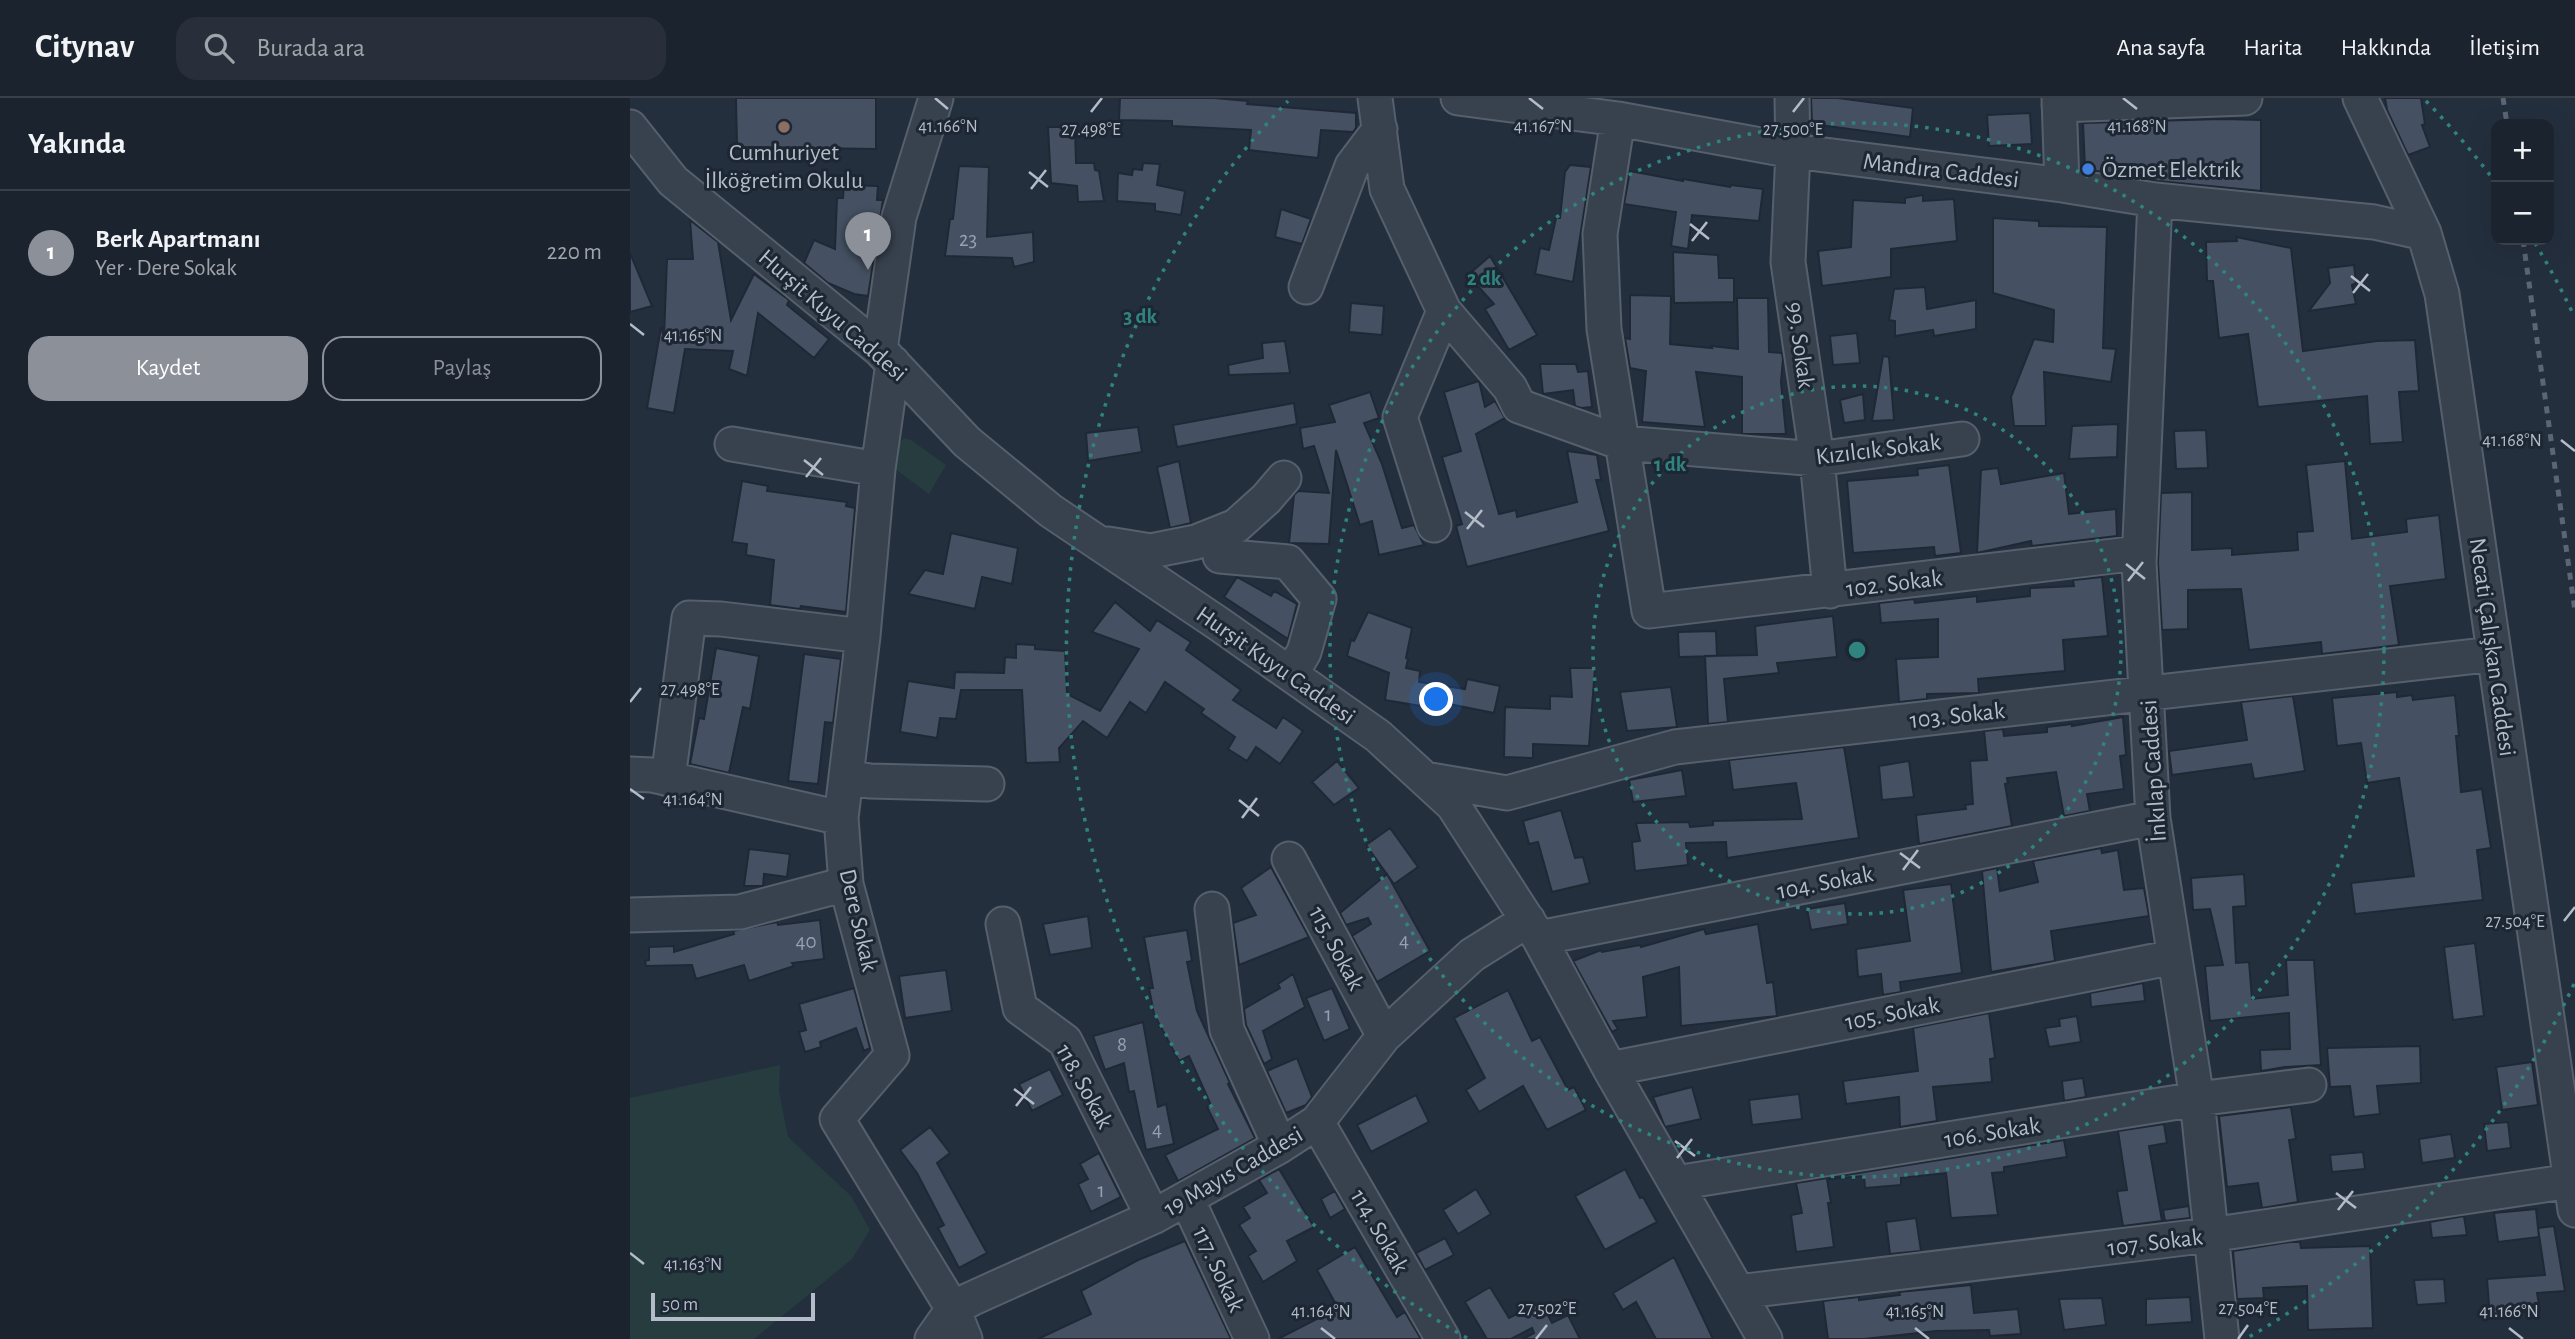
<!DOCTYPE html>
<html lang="tr">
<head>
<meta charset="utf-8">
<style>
  body { margin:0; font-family:"Alegreya Sans",sans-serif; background:#282f3a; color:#f1f3f6 }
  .controls { position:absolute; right:21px; top:21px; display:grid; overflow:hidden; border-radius:14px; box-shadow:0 7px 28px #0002 }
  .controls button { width:63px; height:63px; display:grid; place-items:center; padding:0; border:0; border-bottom:2px solid #39404a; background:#1b232e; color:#f1f3f6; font:35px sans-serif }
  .scale { position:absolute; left:21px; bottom:18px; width:164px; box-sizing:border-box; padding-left:7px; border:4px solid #b4bcc9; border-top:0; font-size:19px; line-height:24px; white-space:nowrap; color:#b4bcc9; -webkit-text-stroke:5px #1d2633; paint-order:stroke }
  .you { position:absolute; left:807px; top:602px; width:24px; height:24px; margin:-18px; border:5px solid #fff; border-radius:50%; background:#1a73e8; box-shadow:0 0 0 10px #1a73e833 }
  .badge { display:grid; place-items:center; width:46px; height:46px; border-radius:50%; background:#8c9099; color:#fff; font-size:23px; font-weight:700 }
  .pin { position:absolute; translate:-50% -58px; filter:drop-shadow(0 2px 4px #0008) }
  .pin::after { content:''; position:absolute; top:37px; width:24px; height:21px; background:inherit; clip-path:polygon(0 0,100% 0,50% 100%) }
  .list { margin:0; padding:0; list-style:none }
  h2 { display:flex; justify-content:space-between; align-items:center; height:91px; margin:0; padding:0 28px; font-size:30px }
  h2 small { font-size:23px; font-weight:400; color:#a0a4aa }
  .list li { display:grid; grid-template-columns:46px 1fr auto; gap:21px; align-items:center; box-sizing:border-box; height:126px; padding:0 28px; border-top:2px solid #39404a }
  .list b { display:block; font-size:26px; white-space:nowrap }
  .list p { margin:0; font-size:23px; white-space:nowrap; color:#a0a4aa }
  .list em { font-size:23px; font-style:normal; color:#a0a4aa }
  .actions { display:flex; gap:14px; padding:21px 28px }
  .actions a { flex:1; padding:16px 0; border:2px solid #8c9099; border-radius:21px; text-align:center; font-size:24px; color:#8c9099 }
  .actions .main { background:#8c9099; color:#fff }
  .icon { flex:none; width:38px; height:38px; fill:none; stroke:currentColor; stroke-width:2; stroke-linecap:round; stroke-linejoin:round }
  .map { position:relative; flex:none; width:1945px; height:1241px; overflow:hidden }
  header { display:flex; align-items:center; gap:42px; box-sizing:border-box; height:98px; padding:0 35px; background:#1b232e; border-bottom:2px solid #39404a }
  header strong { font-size:33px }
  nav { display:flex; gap:38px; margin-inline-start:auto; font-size:24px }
  .search { width:490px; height:63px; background:#282f3a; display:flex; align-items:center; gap:18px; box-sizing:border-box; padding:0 24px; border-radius:21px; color:#a0a4aa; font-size:26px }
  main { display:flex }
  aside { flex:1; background:#1b232e }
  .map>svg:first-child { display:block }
  .green { fill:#263c3f }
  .building { fill:#455162; stroke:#1f2835; stroke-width:2 }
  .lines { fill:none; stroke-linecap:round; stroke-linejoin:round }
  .minor-casing { stroke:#565f6c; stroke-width:37 }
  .minor { stroke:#38414e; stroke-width:33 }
  .rail { stroke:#5a6575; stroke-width:5; stroke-dasharray:7 7; stroke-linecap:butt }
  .ticks { fill:none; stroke:#b4bcc9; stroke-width:2.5 }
  .ring { fill:none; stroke:#308480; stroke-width:3.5; stroke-dasharray:3.5 7 }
  .education-dot { fill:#8d6e63; stroke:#1d2633; stroke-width:2.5 }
  .shop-dot { fill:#3f7fe0; stroke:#1d2633; stroke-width:2.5 }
  .labels { text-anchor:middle; stroke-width:6; stroke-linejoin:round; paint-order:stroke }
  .number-label { font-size:21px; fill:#98a1af }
  .poi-label { font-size:24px; fill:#b4bcc9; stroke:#1d2633 }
  .street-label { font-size:24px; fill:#b4bcc9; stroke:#1d2633 }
  .ticks-label { font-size:18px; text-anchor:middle; fill:#b4bcc9; stroke:#1d2633; stroke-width:6; stroke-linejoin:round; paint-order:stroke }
  .centre { fill:#308480; stroke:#1d2633; stroke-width:3.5 }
  .ring-label { font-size:21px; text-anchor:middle; font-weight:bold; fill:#308480; stroke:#1d2633; stroke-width:6; stroke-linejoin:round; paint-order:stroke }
</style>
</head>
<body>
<header>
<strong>Citynav</strong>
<div class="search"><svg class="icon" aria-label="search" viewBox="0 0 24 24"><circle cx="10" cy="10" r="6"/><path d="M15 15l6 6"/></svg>Burada ara</div>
<nav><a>Ana sayfa</a><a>Harita</a><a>Hakkında</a><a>İletişim</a></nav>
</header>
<main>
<aside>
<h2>Yakında<small></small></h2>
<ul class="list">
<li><span class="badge">1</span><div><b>Berk Apartmanı</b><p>Yer · Dere Sokak</p></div><em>220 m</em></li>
</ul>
<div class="actions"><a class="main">Kaydet</a><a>Paylaş</a></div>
</aside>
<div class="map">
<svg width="1945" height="1241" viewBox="0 0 1945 1241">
  <rect width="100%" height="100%" fill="#242f3e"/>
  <path class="green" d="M274 340 281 342 316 367 299 396 261 368 267 347Z
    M150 967 149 994 158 1039 221 1098 240 1132 222 1161 124 1241H0V1000Z"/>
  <path class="building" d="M106 0H246V51L107 49Z
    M490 0H584L618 3 617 6 726 15V30L723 34 691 32 688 60 619 52 621 32 542 28V23L489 22Z
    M1181 0H1208L1283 10 1280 39 1182 26Z
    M1755 0H1791L1795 26 1792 27 1800 49 1778 57 1757 12Z
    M1400 15 1402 46 1359 48 1357 17Z
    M1592 21 1631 22V93L1528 83 1455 71 1453 25Z
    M418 29H445L446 65H464L465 72 469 73 474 103 448 104 447 88 421 85Z
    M513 65 530 66 527 87 555 93 551 117 525 113V106L487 103 488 75 502 77 503 71 512 72Z
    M940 67 961 69 943 184 905 176 910 150 919 152 926 120H930L935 74Z
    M329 68 359 69 357 139 403 134 404 164 384 169 382 160 315 158 320 121H323Z
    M1000 73 1053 83V81L1100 89 1101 87 1133 91 1129 123 1062 117 1058 151 1041 148 1046 114 994 106Z
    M214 87 248 88 247 102H253L238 198 224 196 198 185 174 165 184 142 205 151 207 100H213Z
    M1293 97V103L1324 101 1327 143 1261 151V179L1192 188 1188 153 1221 149 1223 102 1275 105V100Z
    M651 111 681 121 672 146 645 139Z
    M1363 120 1409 123V128L1477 129 1473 250 1486 251 1481 284 1414 274 1416 328H1384L1381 299 1404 241 1423 244 1424 212 1363 195Z
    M60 122 88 144 101 222 124 176 159 202 157 207 199 241 184 260 128 215 117 278 99 271 103 253 55 251 44 315 17 310 31 229 34 239 37 161H63Z
    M1606 139 1661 150 1673 253 1747 243 1785 242 1789 293 1769 294 1773 344 1740 346 1737 298 1628 309 1618 236 1589 240 1583 183H1577L1576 144 1607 143Z
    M1043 154 1088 157 1089 180H1104V204L1044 205Z
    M0 155 22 208 0 214Z
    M860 158 907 237 879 252 855 211 864 206 838 177Z
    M1724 167 1726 185 1722 187 1726 206 1679 213 1700 185 1698 170Z
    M1295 189 1297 211 1346 202V231L1304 238 1303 232 1265 238V223L1259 222 1264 191Z
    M1000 197 1041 198 1040 246 1082 250 1081 248 1108 251 1107 200H1138L1139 254 1152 255 1153 261 1151 284 1156 336H1112V279L1066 274 1075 329 1012 324 1016 273 1000 270 995 240 1000 241Z
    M721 205 754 208 752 237 719 234Z
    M1227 235 1230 265 1203 267 1200 238Z
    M655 243 660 275 599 277 598 267 633 260 632 245Z
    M1253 258 1259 259 1264 322 1242 323Z
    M910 266H946L948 274 958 273 962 309 951 310 945 308 943 292 913 296Z
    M849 283 855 309 865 303 875 320 846 336 869 416 886 412 887 419 947 404 937 353 967 357 971 382H966L979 433 837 469 826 428 832 426 812 359 831 353 814 294Z
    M740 294 749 320 734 325 752 366 772 430 784 427 794 447 749 457 742 423 730 427 706 352 699 446 659 445 664 397 668 393 699 395 684 348 673 351 670 330 705 324 699 307Z
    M1233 296 1235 322 1214 325 1210 302Z
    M664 305 667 326 547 349 543 327Z
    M1488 326 1487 359 1439 361 1442 328Z
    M508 329 512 354 458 363 456 335Z
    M1576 332 1578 370 1546 371 1544 333Z
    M549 363 561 425 540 430 527 369Z
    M1715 363 1722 441 1777 434 1776 421 1809 417 1816 481 1760 488 1769 547 1692 556 1691 544 1619 552 1611 491 1558 492V531L1532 532 1528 465 1531 395 1562 394V452L1602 450V457L1668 452 1667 434 1683 433 1676 367Z
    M1319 367 1331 455 1305 458 1304 449 1223 455 1217 383 1288 377 1287 371Z
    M1368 370 1371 386 1434 375 1439 416 1486 411 1487 438 1402 448 1401 443 1347 455 1351 372Z
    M112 383 138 388 137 393 217 404 216 408 225 410 216 514 171 508 170 511 140 507 144 462 116 457 117 446 102 444Z
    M321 435 388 450 382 486 352 479 345 511 278 496 295 472 313 476Z
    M607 479 641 498 644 493 667 506 658 541 594 499Z
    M1472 479 1478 538 1433 542 1435 573 1348 581 1349 595 1297 596V601L1269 604 1266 561 1308 559V521L1251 525 1249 505 1284 501 1285 505 1347 498V504L1400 498V490L1444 488 1443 482Z
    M485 504 520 533 527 522 561 544 556 552 611 592 603 602 646 630 653 619 673 633 650 666 626 649 617 663 598 651 605 639 571 615 574 611 535 584 516 615 500 604 477 640 453 623 429 650 430 664 396 665 392 592H331L326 621 310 620 307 640 270 634 278 583 324 590 325 574 374 575 375 559 386 560V546L405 547V551L435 553 437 596 470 613 509 551 462 534Z
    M738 514 782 530 776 560 778 561 776 570 790 573 789 584 835 591 837 581 870 588 864 615 804 603 803 610 755 602 759 575 717 558 721 542 724 543Z
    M1203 518 1207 559 1147 565 1149 575 1094 581 1098 624 1078 626 1075 558 1127 557 1125 528Z
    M1086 533 1087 558 1049 559 1048 534Z
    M86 550 129 558 120 611 113 609 99 675 60 666 69 620 74 621Z
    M174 556 211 561 203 625 195 624 188 686 158 683Z
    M940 570H965L959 648 903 646V660L874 659 875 609 920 611V598L942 599Z
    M1041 589 1047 629 997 633 990 594Z
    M1767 594V599L1782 597 1783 602 1825 597 1829 638H1826L1831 694 1852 691 1861 750 1847 752 1853 802 1725 816 1721 785 1784 778 1769 680 1737 685 1731 645 1707 648 1702 600Z
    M1663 598 1675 673 1624 681 1621 666 1542 677 1539 653 1617 642 1611 604Z
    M1493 619 1496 657 1490 658 1494 691 1457 696 1460 713 1434 718 1426 674 1377 680 1378 685 1375 686 1382 728 1289 746 1286 717 1336 711 1335 707 1343 706 1340 663 1357 662 1354 633 1373 631 1374 638 1417 634V629L1442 626V628Z
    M1214 649 1229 740 1097 760 1096 744 1056 745 1058 767 1005 773 1002 744 1010 743 1006 725 1059 724 1060 729 1083 727V723L1172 721 1166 685 1103 692 1099 662Z
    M707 663 729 690 704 707 682 684Z
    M1279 663 1284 699 1252 702 1249 668Z
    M1052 672 1056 698 1003 704 999 682Z
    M931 712 945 760 953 759 960 785 922 794 908 744 899 746 893 723Z
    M760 730 788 769 764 786 736 747Z
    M1471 750 1472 755 1488 752 1494 792 1514 790 1519 818 1421 833 1425 863 1361 874 1352 773 1367 770 1370 793 1408 784 1403 763Z
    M119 751 160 756 157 779 134 776 133 788H114Z
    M641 769 679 839 609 867 603 825 626 817 611 790Z
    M757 776 800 853 747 884 722 838 741 826 738 820 716 827 710 815Z
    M1614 776 1616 808 1603 809 1606 865 1619 864 1622 901 1658 897 1656 862H1684L1691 967 1655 969 1631 973 1630 952 1660 951 1659 915 1580 923 1575 868 1593 867 1580 811 1563 812 1561 780Z
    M1321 786 1332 875 1270 884 1271 894 1253 897 1251 876 1228 879 1226 851 1280 843 1273 792Z
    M1215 805 1218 826 1181 832 1177 811Z
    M458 818 462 850 420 857 413 826Z
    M190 822 194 861 162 865 164 868 119 883 114 867 66 881 62 867 16 868 15 863 19 862V849L44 848V854L104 836 103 833 147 824 148 827Z
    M1128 826 1137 885 1143 884 1147 918 1051 928 1049 869 1013 879 1017 919 983 923 988 931 982 934 943 863 971 852 972 854 1010 847 1011 849 1074 831 1076 836Z
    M557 832 562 863 557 864 567 913 600 985 598 986 625 1040 548 1083 535 1057 588 1031 577 1009 581 1007 559 958 549 963 524 916 519 890H523L514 839Z
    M1845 845 1854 918 1823 922 1814 849Z
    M316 872 322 913 275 920 269 878Z
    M663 876 675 909 633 933 642 961 634 966 616 927 614 911 650 890 648 886Z
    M1513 885 1515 903 1461 909 1460 895Z
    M224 890 240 950 234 953 226 930 190 944 191 949 175 954 169 934 176 932 169 906Z
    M702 890 720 931 694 943 676 900Z
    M878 892 902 943 910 939 938 992 944 989 956 1012 917 1032 893 988 849 1014 836 992 855 980 824 920Z
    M1359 915 1365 960 1360 961 1362 984 1303 989 1307 1023 1270 1029 1269 999 1216 1006 1213 983 1288 973 1283 930Z
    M1447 918 1451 944 1419 949 1415 930 1430 928 1429 921Z
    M513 924 528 1009 536 1006 544 1046 516 1052 504 993 499 994 494 965 475 972 463 938Z
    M1790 948 1791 985 1747 988 1750 1016 1724 1019 1720 988 1700 989 1697 950Z
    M667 960 682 999 676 1007 656 1015 637 973Z
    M1902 964 1908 1007 1872 1012 1866 969Z
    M420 971 433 997 402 1013 389 986Z
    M1453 980 1456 999 1434 1003 1432 983Z
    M1062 989 1071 1021 1035 1029 1023 999Z
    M1169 996 1172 1021 1122 1027 1119 1002Z
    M786 997 799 1024 741 1054 727 1027Z
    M1661 1009 1666 1041 1659 1042 1668 1104 1632 1110 1628 1085 1597 1089 1589 1018Z
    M1878 1024 1881 1050 1857 1053 1854 1026Z
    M1534 1026 1537 1045 1519 1048 1532 1123 1493 1128 1487 1093 1497 1092 1488 1033Z
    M300 1029 320 1055 307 1065 357 1155 329 1170 308 1130 314 1127 287 1075 270 1052Z
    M1821 1036 1825 1060 1792 1065 1789 1041Z
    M1434 1042 1437 1059 1374 1069V1074L1362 1075 1368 1117 1321 1120 1316 1075 1271 1080V1087L1235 1090 1234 1078 1197 1081 1201 1105H1198L1204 1149 1166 1154 1161 1117 1172 1115 1166 1085Z
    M1733 1054 1735 1071 1702 1074 1700 1057Z
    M469 1055 491 1099 461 1114 448 1086 458 1081 450 1066Z
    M649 1071 684 1129 657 1143 667 1163 633 1184 618 1158 626 1153 609 1127 620 1120 613 1109 637 1095 629 1082Z
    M995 1071 1010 1100 1013 1099 1027 1124 975 1152 945 1098Z
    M846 1091 861 1116 828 1136 813 1112Z
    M705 1093 715 1111 700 1120 691 1101Z
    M1559 1108 1560 1120 1535 1123 1533 1112Z
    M1906 1111 1909 1139 1868 1144 1864 1115Z
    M1834 1118 1837 1137 1802 1140 1800 1124Z
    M1286 1120 1291 1153 1260 1156 1256 1124Z
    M1924 1128 1935 1193 1907 1195 1910 1212 1860 1220 1857 1181 1915 1177 1908 1130Z
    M815 1140 824 1157 795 1172 786 1155Z
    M555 1143 601 1241H408L461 1216 451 1193 508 1162Z
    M1660 1144H1670L1671 1150 1740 1148 1743 1230 1678 1232 1677 1188 1633 1190 1634 1200 1607 1201 1603 1153Z
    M725 1149 767 1219 775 1214 791 1241H648L708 1210 687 1172Z
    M1044 1159 1064 1201 1083 1241H1026L1006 1204 993 1212 983 1195Z
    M1814 1181 1816 1205 1787 1207 1784 1182Z
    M1341 1187 1344 1215 1388 1211 1391 1236 1360 1238 1359 1232 1306 1233 1234 1241H1198L1193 1203 1229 1199V1202L1270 1197 1269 1194Z
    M860 1189 879 1220 911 1204 922 1225 938 1217 950 1241H893L904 1235 902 1230 881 1241H857L835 1204Z
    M1560 1199 1562 1224 1516 1227V1201Z
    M1472 1200 1476 1227 1434 1232 1429 1201Z"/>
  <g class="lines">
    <g class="minor-casing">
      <path id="minor" d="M745 0 757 91 814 213 880 290 889 308 992 345 1187 361 1332 341
        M828 0 988 21 1163 53 1432 87 1525 102 1744 124 1794 135
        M1162 0 1163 53 1158 164 1187 361 1200 493
        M1429 0 1432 87
        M1730 0 1794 135 1812 196 1945 1112
        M1429 7 1615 0
        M988 21 970 136 974 231 1019 513 1509 455
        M0 29 43 83 250 252 337 344 421 413 589 526 748 638 823 707 909 840 980 971 1135 1241
        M1525 102 1509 465 1523 720 1567 1001 1592 1241
        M676 189 722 68 750 31
        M250 252 269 119 306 0
        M263 265 248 371 233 538 211 720 216 786 262 957 207 1021 323 1211 335 1241
        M102 346 248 371
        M804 427 770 319 814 213
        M478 446 521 453 566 444 606 428 636 401 654 380
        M590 458 658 464 689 501 674 554 661 576
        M0 676 22 677 211 720
        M216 679 240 683 357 686
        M38 681 59 520 91 521 233 538
        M795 681 877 695 1045 649 1864 556
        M659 761 754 938
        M582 811 597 932 650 1048
        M0 817 110 814 216 786
        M373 826 390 910 435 943 523 1119
        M909 840 1523 720
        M980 971 1544 859
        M687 1024 813 1241
        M1046 1085 1567 1001 1679 987
        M557 1101 622 1241
        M1108 1194 1580 1137 1941 1083
        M302 1241 323 1211 341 1201 523 1119 650 1048 687 1024 754 938 842 857 898 822"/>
    </g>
    <use href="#minor" class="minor"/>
    <path class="rail" d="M1873 0 1877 26
      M1893 142 1945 513"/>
  </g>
  <path class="ticks" d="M305 0 318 11M899 0 913 11M1493 0 1507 11M461 14 472 0M1163 14 1174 0M399 74 418 89M401 91 416 72M1060 126 1079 141M1062 143 1077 124M1721 178 1740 193M1723 195 1738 176M0 226 14 237M1931 342 1945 353M174 362 193 377M176 379 191 360M835 414 854 429M837 431 852 412M1496 466 1515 481M1498 483 1513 464M0 604 11 590M0 691 14 701M609 702 629 718M612 720 627 700M1270 755 1290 770M1273 772 1288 752M1934 823 1945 809M384 991 404 1006M386 1008 401 989M1045 1043 1065 1058M1047 1060 1062 1041M1706 1095 1726 1110M1708 1112 1723 1093M0 1155 14 1166M691 1230 705 1241M1285 1230 1299 1241M1879 1230 1893 1241M906 1241 917 1227M1608 1241 1618 1227"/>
  <g class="ring">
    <circle cx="1227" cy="552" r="264"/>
    <circle cx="1227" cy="552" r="527"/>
    <path d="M1944 886A791 791 0 0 1 1617 1240M837 1240A791 791 0 0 1 658 3M1796 3A791 791 0 0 1 1863 81M1905 145A791 791 0 0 1 1944 218"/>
  </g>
  <circle class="education-dot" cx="154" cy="29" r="7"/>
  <circle class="shop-dot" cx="1458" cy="71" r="7"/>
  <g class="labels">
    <g class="number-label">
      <text x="338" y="148">23</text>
      <text x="774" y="849">4</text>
      <text x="176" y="850">40</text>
      <text x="698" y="923">1</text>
      <text x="492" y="953">8</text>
      <text x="527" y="1038">4</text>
      <text x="471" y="1099">1</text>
    </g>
    <g class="poi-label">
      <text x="154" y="62">Cumhuriyet<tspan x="154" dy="28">İlköğretim Okulu</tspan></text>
      <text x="1472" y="79" text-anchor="start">Özmet Elektrik</text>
    </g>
    <g class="street-label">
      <text transform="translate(1311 72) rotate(7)" y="8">Mandıra Caddesi</text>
      <text transform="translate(203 217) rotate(41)" y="8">Hurşit Kuyu Caddesi</text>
      <text transform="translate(1171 247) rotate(82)" y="8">99. Sokak</text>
      <text transform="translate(1248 351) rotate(-7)" y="8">Kızılcık Sokak</text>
      <text transform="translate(1264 485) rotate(-7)" y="8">102. Sokak</text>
      <text transform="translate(1863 549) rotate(82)" y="8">Necati Çalışkan Caddesi</text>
      <text transform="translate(646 567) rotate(35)" y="8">Hurşit Kuyu Caddesi</text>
      <text transform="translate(1327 617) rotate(-6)" y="8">103. Sokak</text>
      <text transform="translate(1523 673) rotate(-94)" y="8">İnkılap Caddesi</text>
      <text transform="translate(1195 784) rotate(-11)" y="8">104. Sokak</text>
      <text transform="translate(229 822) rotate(77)" y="8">Dere Sokak</text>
      <text transform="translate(707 850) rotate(62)" y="8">115. Sokak</text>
      <text transform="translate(1262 915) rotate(-11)" y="8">105. Sokak</text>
      <text transform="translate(455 988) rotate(61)" y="8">118. Sokak</text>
      <text transform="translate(1362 1034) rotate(-9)" y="8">106. Sokak</text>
      <text transform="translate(603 1073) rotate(-30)" y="8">19 Mayıs Caddesi</text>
      <text transform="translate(750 1133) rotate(60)" y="8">114. Sokak</text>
      <text transform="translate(1525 1144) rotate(-7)" y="8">107. Sokak</text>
      <text transform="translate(589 1171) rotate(65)" y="8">117. Sokak</text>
    </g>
  </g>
  <g class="ticks-label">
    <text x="318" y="34">41.166°N</text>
    <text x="913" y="34">41.167°N</text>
    <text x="1507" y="34">41.168°N</text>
    <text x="461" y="37">27.498°E</text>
    <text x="1163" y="37">27.500°E</text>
    <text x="63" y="243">41.165°N</text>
    <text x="1882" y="348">41.168°N</text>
    <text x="60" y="597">27.498°E</text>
    <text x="63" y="707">41.164°N</text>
    <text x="1885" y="829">27.504°E</text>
    <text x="63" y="1172">41.163°N</text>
    <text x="917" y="1216">27.502°E</text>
    <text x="1618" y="1216">27.504°E</text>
    <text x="691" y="1219">41.164°N</text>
    <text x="1285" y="1219">41.165°N</text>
    <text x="1879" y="1219">41.166°N</text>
  </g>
  <circle cx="1227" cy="552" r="10" class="centre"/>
  <g class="ring-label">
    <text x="854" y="187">2 dk</text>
    <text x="510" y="225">3 dk</text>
    <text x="1040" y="373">1 dk</text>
  </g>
</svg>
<div class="controls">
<button>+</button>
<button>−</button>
</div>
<div class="scale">50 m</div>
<div class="you"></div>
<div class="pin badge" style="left:238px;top:172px">1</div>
</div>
</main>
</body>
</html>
